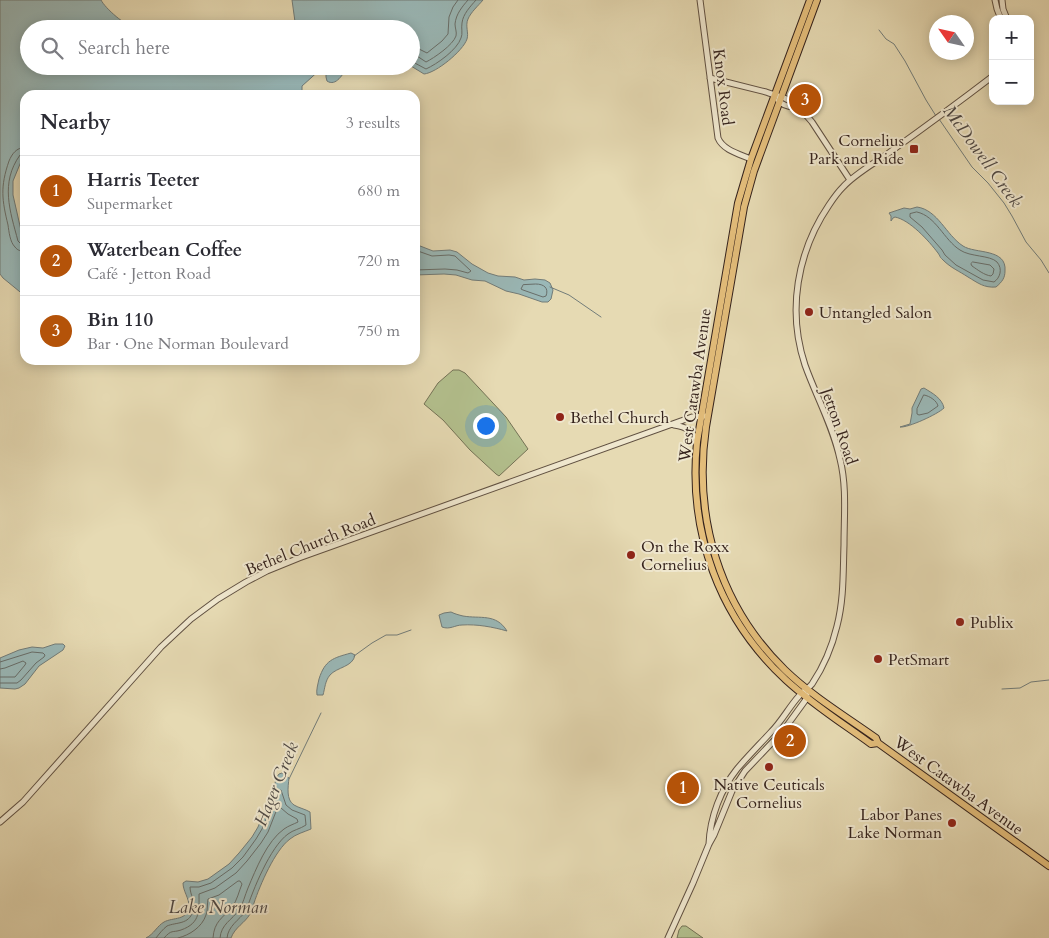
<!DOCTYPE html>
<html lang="en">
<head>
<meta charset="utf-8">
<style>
  body { margin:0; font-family:Cardo,serif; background:#f2f2f3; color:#2b2b33 }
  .controls { position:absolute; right:15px; top:15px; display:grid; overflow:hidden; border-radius:10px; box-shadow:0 2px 12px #0003 }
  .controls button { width:45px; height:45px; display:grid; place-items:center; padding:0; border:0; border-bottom:1px solid #e1e1e2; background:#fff; color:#2b2b33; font:25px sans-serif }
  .compass { position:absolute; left:929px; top:15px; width:45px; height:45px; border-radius:50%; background:#fff; box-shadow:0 2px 12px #0003; rotate:304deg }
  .you { position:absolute; left:485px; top:425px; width:18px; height:18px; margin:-12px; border:4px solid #fff; border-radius:50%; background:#1a73e8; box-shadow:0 0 0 8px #1a73e833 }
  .badge { display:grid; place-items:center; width:32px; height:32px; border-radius:50%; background:#b45309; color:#fff; font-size:16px; font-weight:700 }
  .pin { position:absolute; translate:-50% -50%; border:2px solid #fff; box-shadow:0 1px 5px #0006 }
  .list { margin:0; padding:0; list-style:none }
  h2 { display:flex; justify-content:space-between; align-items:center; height:65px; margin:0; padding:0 20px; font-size:21px }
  h2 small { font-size:16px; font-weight:400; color:#7c7c81 }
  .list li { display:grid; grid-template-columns:32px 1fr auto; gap:15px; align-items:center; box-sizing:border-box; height:70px; padding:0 20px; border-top:1px solid #e1e1e2 }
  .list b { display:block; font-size:19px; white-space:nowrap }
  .list p { margin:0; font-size:16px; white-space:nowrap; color:#7c7c81 }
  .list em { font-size:16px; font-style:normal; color:#7c7c81 }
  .icon { flex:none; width:28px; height:28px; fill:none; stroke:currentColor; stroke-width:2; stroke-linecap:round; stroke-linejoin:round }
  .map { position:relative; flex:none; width:1049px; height:938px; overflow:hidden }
  .search { position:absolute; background:#fff; box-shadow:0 2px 12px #0003; left:20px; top:20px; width:400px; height:55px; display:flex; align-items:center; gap:12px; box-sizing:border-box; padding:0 18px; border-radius:28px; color:#7c7c81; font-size:19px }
  .panel { position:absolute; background:#fff; box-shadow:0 2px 12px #0003; left:20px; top:90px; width:400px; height:275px; border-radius:15px }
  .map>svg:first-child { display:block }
  .green { fill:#b3c08e; stroke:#747256 }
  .water { fill:#9ab8b7; stroke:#727c79 }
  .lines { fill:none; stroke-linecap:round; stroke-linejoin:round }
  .shore { stroke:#686e6a; stroke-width:1 }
  .stream { stroke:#727c79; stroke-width:1 }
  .minor-casing { stroke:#615142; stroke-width:7 }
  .major-casing { stroke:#35231d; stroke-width:8 }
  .minor { stroke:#efe7ce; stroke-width:5 }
  .major { stroke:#e3bd7a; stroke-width:6 }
  .poi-dot { fill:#8f2418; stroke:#efe7ce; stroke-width:2 }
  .labels { text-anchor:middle; stroke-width:4; stroke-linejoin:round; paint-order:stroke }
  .street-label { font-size:16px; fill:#35231d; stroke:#efe7ce }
  .poi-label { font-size:16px; fill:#35231d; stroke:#efe7ce; text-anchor:start }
  .water-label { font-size:18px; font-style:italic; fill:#4e4844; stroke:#efe7ce }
</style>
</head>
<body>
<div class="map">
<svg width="1049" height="938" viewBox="0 0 1049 938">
  <rect width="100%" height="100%" fill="#e6dab3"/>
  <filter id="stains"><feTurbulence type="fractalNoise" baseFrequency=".004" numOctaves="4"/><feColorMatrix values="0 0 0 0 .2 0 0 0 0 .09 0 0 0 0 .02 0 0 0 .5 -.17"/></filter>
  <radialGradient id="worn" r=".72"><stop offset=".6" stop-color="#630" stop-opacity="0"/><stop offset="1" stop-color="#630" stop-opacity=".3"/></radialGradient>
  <path class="green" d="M453 370H459L465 373 506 417 528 449 499 476 496 474 470 450 443 420 424 404 438 383Z
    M682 926H686L703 938H677L679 930Z"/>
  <path class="water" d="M0 0H101C105 8 126 27 135 27 139 28 143 25 147 24 158 20 167 23 177 29H29V66H348C343 74 336 87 327 81L326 77V70L324 67 322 68 302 86V90L307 95H25V155L20 164 13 181V195L25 248V296L3 278 0 274Z
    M292 0H483C478 6 471 12 468 19 465 26 469 33 467 39 463 51 436 73 424 74L411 66V29H296Z
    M917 207C938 210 946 235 963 246 975 254 1007 248 1005 271 1005 278 1002 282 996 287 984 288 978 283 968 277 959 271 951 268 943 260 938 255 942 259 938 253 929 241 910 220 895 217L893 218 891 221V216L889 213 904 208 910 209Z
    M415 244 433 251 450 250 457 252 472 264 488 273 498 276 515 277 524 280 535 279 545 280 550 283 553 290 551 299 548 302H542L519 294 506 291 485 281 472 280 456 275 444 274 415 275Z
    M924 388C932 393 942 398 944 408 938 414 908 428 900 427L910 424 912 413V408L921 389Z
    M451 612C455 614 459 615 463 616 480 619 496 613 507 631 493 627 477 624 462 625 455 625 450 630 442 627L439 615 444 613Z
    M55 644H63L65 646 63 650 39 666 25 684 19 688 15 689 0 688V658L19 650 32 647 43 648Z
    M351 653 355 655C353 667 337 667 330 675 325 681 325 688 323 695H317C316 690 318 684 319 679 325 660 333 658 351 653Z
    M282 773 289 778C288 787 286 800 294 805 299 808 305 809 310 812L311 829C304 832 296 834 290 839 275 850 260 885 254 903 253 906 252 910 250 914 245 923 235 927 231 938H146C154 934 157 926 164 922 173 917 188 921 189 906 189 898 183 891 183 883L186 881 198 882 208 879 229 864 239 853 252 837 258 827 274 789 276 778 279 774Z"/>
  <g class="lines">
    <path class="shore" d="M411 47 419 49 427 53 442 41 448 34 449 17 453 7 458 0
      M411 55 417 56 426 62C434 58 453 45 456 36 457 32 455 28 455 24 456 14 462 7 468 0
      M411 61 426 69C437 64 457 50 461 38 463 34 461 28 462 23 463 14 470 7 476 0
      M25 147C16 148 12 154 9 161 0 187 2 200 8 225 9 232 10 242 15 247 18 251 21 251 25 251
      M25 154 20 155C0 183 10 211 18 241L21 244 25 245
      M917 212C936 216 944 240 960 250 970 257 990 255 997 262 1003 269 1000 278 994 282L983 280 956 265 945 255 942 250 922 227 910 217V214Z
      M415 250 432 256 449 255 455 256 471 271 468 273 457 270 445 269 415 270
      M973 262 990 265 994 269 993 274 991 276C984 275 978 270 972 266L971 264Z
      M536 284C544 284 549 288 546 296L543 297 523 290 521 289 523 285Z
      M924 395C930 396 937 401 938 406L928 413 919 415 917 414V409Z
      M0 662 32 652 43 653 45 655 44 657 36 663 21 680 17 683H0
      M0 669 5 668 23 661 26 663 25 665 15 677H0
      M156 938C159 934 163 929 167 926 176 922 189 925 193 911 196 902 190 895 190 887H199L211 883 232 868 243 857 256 839 262 829 278 791 281 790 286 805 292 810 305 815 306 825C300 829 293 830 288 834 270 847 253 890 246 911 239 920 228 926 227 938
      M164 938C172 929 172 933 181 930 201 923 199 910 199 894L215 888 236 873 247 861 261 843 268 832 277 809 281 808 288 814 297 819 298 822C294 824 288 826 284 829 267 841 256 869 248 888 245 895 243 904 239 910 232 920 221 924 220 938
      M178 938C190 935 202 927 206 915 208 910 207 904 208 899L219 895 238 881H240L242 884C239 891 237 901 232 907 223 918 214 921 213 938"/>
    <path class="stream" d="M879 30 886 39 894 44 905 61 926 100 936 116
      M939 119 972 167 988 183 1004 203 1012 216 1026 242 1041 260 1049 273
      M550 287 569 295 601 317
      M354 656 372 643 386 635H397L411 630
      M1002 689 1020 688 1031 682 1049 680
      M289 779 321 713"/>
    <g class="minor-casing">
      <path id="minor" d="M700 0 718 138C723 150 739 154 751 159
        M995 0 997 9 1001 19
        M1002 0 1003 9 1007 19
        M710 78 766 92C771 94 776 95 781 97 791 99 806 114 812 122L850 180
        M778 100C782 105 789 107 795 107
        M674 425C686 427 693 430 697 442
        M0 822 23 802 161 647 191 619 218 599 246 582 267 571 299 558 692 417 705 416
        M709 844C710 817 721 789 737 769 748 756 760 744 771 732 782 721 789 707 799 696 803 691 808 689 812 684 824 666 832 647 837 626 844 599 843 572 844 545 844 516 847 487 840 459 833 426 816 396 805 365 787 311 797 252 829 205 833 199 838 192 843 187 856 173 875 163 890 152 925 127 959 102 993 76
        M668 938 693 883 709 844 714 835 732 791 745 771 783 731 807 698V695"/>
    </g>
    <g class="major-casing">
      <path id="major" d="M810 0 751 159 738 203 697 442C688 532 719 618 786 680 812 704 842 723 871 744L878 743
        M817 0 754 171 744 207 706 427C693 517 719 606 785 670 812 696 845 716 876 738L878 743 1049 866"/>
    </g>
    <use href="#minor" class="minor"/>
    <use href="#major" class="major"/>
  </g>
  <g class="poi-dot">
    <rect x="909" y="144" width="10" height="10" rx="2.5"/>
    <circle cx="809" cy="312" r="5"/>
    <circle cx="560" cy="417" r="5"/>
    <circle cx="631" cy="555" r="5"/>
    <circle cx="960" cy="622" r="5"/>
    <circle cx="878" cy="659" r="5"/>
    <circle cx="769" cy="767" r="5"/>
    <circle cx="952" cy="823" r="5"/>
  </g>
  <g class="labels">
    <g class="street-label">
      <text transform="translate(724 87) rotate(83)" y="6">Knox Road</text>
      <text transform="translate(694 385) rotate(-82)" y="6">West Catawba Avenue</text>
      <text transform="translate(840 426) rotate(71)" y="6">Jetton Road</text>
      <text transform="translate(310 544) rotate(-22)" y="6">Bethel Church Road</text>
      <text transform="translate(959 785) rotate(36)" y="6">West Catawba Avenue</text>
    </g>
    <g class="poi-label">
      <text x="904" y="146" text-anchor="end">Cornelius<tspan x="904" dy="18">Park and Ride</tspan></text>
      <text x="819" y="318">Untangled Salon</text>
      <text x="570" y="423">Bethel Church</text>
      <text x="641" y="552">On the Roxx<tspan x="641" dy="18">Cornelius</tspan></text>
      <text x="970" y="628">Publix</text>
      <text x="888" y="665">PetSmart</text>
      <text x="769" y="790" text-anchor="middle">Native Ceuticals<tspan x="769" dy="18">Cornelius</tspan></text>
      <text x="942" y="820" text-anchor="end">Labor Panes<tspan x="942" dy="18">Lake Norman</tspan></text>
    </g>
    <g class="water-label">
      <text transform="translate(983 156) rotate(54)" y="6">McDowell Creek</text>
      <text transform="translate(276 784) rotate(-68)" y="6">Hager Creek</text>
      <text x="218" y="913">Lake Norman</text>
    </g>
  </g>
  <rect width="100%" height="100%" filter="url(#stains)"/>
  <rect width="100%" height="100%" fill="url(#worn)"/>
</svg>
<div class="controls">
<button>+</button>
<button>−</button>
</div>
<svg class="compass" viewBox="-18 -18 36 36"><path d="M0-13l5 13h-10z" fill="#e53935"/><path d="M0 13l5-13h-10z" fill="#7c7c81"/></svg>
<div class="you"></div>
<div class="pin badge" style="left:683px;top:788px">1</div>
<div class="pin badge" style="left:790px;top:741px">2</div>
<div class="pin badge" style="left:805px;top:100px">3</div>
<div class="search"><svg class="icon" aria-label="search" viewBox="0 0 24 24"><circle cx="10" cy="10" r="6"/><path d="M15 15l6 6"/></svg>Search here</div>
<section class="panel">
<h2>Nearby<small>3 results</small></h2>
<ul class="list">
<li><span class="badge">1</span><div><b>Harris Teeter</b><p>Supermarket</p></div><em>680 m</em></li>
<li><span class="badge">2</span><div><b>Waterbean Coffee</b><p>Café · Jetton Road</p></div><em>720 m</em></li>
<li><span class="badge">3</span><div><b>Bin 110</b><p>Bar · One Norman Boulevard</p></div><em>750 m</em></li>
</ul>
</section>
</div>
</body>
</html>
